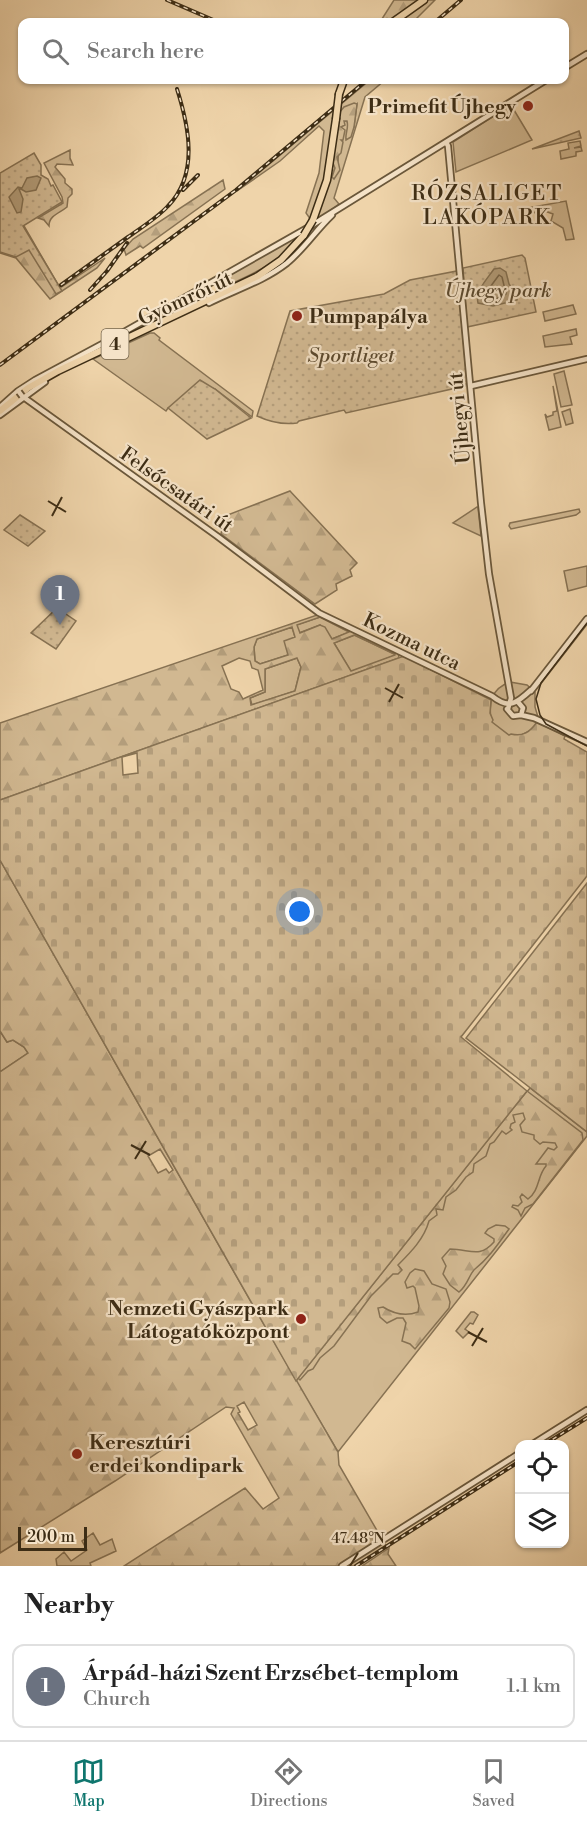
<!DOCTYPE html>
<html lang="en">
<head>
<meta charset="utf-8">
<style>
  body { margin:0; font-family:"Libre Bodoni",serif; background:#f2f2f2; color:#222 }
  .controls { position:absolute; right:18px; bottom:18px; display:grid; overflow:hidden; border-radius:12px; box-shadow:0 2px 4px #0004 }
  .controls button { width:54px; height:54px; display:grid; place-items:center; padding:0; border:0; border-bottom:2px solid #e0e0e0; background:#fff; color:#222; font:30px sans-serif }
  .scale { position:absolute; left:18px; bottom:15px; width:69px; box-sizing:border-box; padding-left:6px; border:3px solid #3d2d15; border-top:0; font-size:16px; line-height:21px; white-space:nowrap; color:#3d2d15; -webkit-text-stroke:4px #f5e3c8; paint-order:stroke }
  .you { position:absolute; left:300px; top:912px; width:21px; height:21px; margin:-15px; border:4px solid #fff; border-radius:50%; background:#1a73e8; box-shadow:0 0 0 9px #1a73e833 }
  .badge { display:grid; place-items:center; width:39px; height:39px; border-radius:50%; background:#0f766e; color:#fff; font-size:20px; font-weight:700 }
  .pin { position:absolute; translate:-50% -50px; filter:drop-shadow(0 2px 3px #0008) }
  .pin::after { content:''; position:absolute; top:32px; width:21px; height:18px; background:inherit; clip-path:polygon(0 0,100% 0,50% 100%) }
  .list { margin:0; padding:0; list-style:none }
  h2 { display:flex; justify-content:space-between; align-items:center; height:78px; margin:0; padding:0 24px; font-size:26px }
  h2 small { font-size:20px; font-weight:400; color:#767676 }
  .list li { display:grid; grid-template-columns:39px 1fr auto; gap:18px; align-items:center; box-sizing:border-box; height:84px; margin:0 12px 12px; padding:0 12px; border:2px solid #e0e0e0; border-radius:12px }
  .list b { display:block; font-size:22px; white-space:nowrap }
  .list p { margin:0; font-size:20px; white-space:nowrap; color:#767676 }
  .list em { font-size:20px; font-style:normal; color:#767676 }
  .icon { flex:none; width:33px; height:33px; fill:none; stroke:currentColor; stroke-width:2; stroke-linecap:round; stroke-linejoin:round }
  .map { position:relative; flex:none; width:587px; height:1566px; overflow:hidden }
  .search { position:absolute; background:#fff; box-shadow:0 2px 4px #0004; left:18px; right:18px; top:18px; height:66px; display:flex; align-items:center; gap:15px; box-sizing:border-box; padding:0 21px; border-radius:12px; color:#767676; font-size:22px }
  .sheet { height:174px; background:#fff }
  nav { display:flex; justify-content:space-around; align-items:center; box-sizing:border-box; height:84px; border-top:2px solid #e0e0e0; background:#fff; font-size:16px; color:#767676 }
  nav a { display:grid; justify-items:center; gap:3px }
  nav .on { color:#0f766e }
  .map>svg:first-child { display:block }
  .green { fill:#d1b891; stroke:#877253; stroke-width:1.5; fill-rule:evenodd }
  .forest { fill:url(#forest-firs); stroke:#877253; stroke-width:1.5; fill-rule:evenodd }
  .cemetery { fill:url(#cemetery-stones); stroke:#877253; stroke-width:1.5; fill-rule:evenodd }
  .park { fill:url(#park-dots); stroke:#877253; stroke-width:1.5 }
  .water { fill:#b29b77; stroke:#836f50; stroke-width:1.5 }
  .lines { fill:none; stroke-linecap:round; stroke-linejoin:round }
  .shore { stroke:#786446; stroke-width:1.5 }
  .tertiary-casing { stroke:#6a573a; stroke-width:8 }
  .primary-casing { stroke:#3d2d15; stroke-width:9 }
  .tertiary { stroke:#f5e3c8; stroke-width:4.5 }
  .primary { stroke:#efd4aa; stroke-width:6 }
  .tram { stroke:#3d2d15; stroke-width:1.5 }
  .rail-casing { stroke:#3d2d15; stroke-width:4 }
  .rail { stroke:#f5e3c8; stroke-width:1.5; stroke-dasharray:4.5; stroke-linecap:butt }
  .tertiary-bridge-casing { stroke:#6a573a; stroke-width:8; stroke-linecap:butt }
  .primary-bridge-casing { stroke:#3d2d15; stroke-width:9; stroke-linecap:butt }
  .tertiary-bridge { stroke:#f5e3c8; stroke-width:4.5 }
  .primary-bridge { stroke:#efd4aa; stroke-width:6 }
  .ticks { fill:none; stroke:#3d2d15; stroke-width:2 }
  .poi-dot { fill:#8f2418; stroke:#f5e3c8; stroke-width:2 }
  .labels { text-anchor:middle; stroke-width:4.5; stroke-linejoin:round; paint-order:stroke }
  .shield { fill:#f5e3c8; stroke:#74644b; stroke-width:1.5 }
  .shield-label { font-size:18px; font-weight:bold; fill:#3d2d15 }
  .poi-label { font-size:20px; font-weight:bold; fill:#3d2d15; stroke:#f5e3c8; text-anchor:end }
  .park-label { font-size:20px; font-style:italic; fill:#5b492e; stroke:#f5e3c8 }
  .street-label { font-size:20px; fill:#3d2d15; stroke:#f5e3c8 }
  .neighbourhood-label { font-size:21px; letter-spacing:1.5px; fill:#3d2d15; stroke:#f5e3c8 }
  .ticks-label { font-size:15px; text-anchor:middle; fill:#3d2d15; stroke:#f5e3c8; stroke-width:4.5; stroke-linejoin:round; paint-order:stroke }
</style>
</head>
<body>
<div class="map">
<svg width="587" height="1566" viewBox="0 0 587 1566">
  <defs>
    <pattern id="forest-firs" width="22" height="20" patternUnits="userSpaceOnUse" patternTransform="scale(1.5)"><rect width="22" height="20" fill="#d1b891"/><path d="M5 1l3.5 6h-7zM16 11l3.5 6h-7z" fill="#b49e7c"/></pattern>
    <pattern id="cemetery-stones" width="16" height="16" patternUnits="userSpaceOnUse" patternTransform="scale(1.5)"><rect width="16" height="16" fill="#d1b891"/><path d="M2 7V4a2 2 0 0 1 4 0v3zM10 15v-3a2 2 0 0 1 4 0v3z" fill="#b49e7c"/></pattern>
    <pattern id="park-dots" width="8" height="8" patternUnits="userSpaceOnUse" patternTransform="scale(1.5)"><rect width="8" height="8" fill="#d1b891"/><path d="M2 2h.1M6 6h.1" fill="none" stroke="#b49e7c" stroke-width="1.8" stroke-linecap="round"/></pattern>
  </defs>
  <rect width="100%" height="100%" fill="#efd4aa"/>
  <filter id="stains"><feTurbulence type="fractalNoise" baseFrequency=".00333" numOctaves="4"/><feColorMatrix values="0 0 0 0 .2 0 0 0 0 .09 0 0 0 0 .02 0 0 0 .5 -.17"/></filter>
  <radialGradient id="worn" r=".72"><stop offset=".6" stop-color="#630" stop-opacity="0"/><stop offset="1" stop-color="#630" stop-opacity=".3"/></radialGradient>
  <path class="green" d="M428 0H435L413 22H398Z
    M370 80H385L365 97 334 198 339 204 313 223 306 213 319 173 324 131 319 126 280 161 237 191ZM357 104 354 127 351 132 347 121H344L340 128 338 161 332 177 335 168 333 163 337 127Z
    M511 105 532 140 456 172 453 142Z
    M580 141 581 146 574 148 581 147 582 151 576 152V156L561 159 560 151 569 149 568 143Z
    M566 201 574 239 566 240 563 228 551 221 553 214 542 210 539 216 530 209 525 210 520 215 522 209Z
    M302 232C284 260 256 273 226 286L225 282 230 275Z
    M183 300 184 307 194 302 160 319 152 318Z
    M573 305 576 314 545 321 543 312Z
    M576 329 577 335 570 337 572 344 545 347 543 336Z
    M150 333H154L160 338 159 340 253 411 252 417 215 389 209 387 168 408 166 411 93 359Z
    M564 371 572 405 561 407 554 374Z
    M553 386 561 427 549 430 545 414 547 417 553 415V412L557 411Z
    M570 409 573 423 566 425 562 412Z
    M477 507H478L481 536 453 523Z
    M579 509 580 512 576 515 511 529 509 526 510 523Z
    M587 566V586L568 591 564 571Z
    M320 617 350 632 332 639 320 625 299 633 296 625Z
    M292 627 295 637 288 655 260 664 255 661 254 647 257 639Z
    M355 635 396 655 351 672 334 643Z
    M297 658 301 667 295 691 252 705 250 698 265 692V669Z
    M510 682 527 685 535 692V707L538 717 537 722 532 730 521 735 509 736 491 722C489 704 490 689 510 682Z
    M0 1031 7 1042 13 1040 24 1047 28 1053 0 1072Z
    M530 1088 587 1132V1136L338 1452 296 1381Z
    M471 1312H474L478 1315 473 1324 470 1323 465 1329 469 1332 463 1338 456 1331Z
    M93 1533 100 1545 112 1539 116 1551 90 1563 91 1566H57L56 1559 64 1552 71 1561 87 1550 82 1541Z"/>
  <path class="forest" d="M394 0H421L389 22H380Z
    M354 103 357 104 354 127 351 137 346 140C345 133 349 128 347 121H344L345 125 341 127 345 130 343 140H341L343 142 341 153 337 157 340 170 334 179 332 177 335 168 333 163 339 113 344 107Z
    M70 150V158L73 165 57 164 55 167 65 179V183L72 189V194L68 198 67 207C60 213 49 215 49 226L44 220 38 218 63 203 62 197 44 163Z
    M223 180 225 189 143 248 140 246 126 255 124 249 133 239Z
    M24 226 60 288 105 258 97 268 50 299 16 258 0 253V228Z
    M290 491 357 563 350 570 352 576 336 584 337 590 315 604 221 534 225 516Z
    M320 614 398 652 399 658 0 800V723ZM320 617 349 632 332 639 325 627 320 625 300 633 297 625ZM292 627 295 637 284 641 288 655 260 664 255 661 254 647 257 639ZM354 635 395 654V655L351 671 334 643ZM239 658 250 661 252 668 258 670 263 690 243 699 239 692 231 689 222 666ZM297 658 301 667 295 691 251 705 250 698 265 692V669Z
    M0 860 251 1302 338 1452 339 1465 386 1546 354 1566H124L245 1488 263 1509 279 1498 231 1414 234 1408 226 1407 115 1481 0 1553V1072L28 1053 24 1047 13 1040 7 1042 0 1031ZM160 1149 173 1170 169 1173 166 1169 158 1173 148 1156ZM244 1402 257 1425 248 1430 238 1413 240 1412 237 1406Z
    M527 1091 582 1133 583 1140 533 1204 525 1208 521 1216 518 1210 512 1207 513 1205 518 1206 522 1202 520 1197 522 1194 528 1199C540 1190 537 1176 546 1166V1164H536L548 1148 554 1150 557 1147 555 1143 543 1142 540 1144 534 1139V1135L522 1132 520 1125 525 1119 523 1113 513 1115 515 1122 511 1124 510 1128 512 1130 506 1134 502 1131 494 1142 490 1144 486 1156 474 1164 473 1172 466 1177 456 1190 446 1197 443 1210 436 1209 437 1215 429 1221C424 1239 411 1252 398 1265L402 1270 398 1274H393L371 1296 334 1346 320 1358 313 1369 308 1371 300 1380 298 1378Z
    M496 1225 505 1226 509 1229C498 1244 489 1258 475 1269 469 1274 468 1285 459 1292L450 1285 443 1274 446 1266 442 1258 450 1249C470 1249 479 1259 494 1242V1239L485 1233 488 1229Z
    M415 1269 424 1271 432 1284 446 1289 450 1302 449 1308 415 1349 410 1344 402 1341 406 1323 403 1318H397L387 1323 380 1317 378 1308 383 1307C394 1314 405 1317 418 1312L419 1306 415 1288 413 1286 407 1288 405 1282 410 1273Z
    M389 1548 388 1554 396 1566H362Z"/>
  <path class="cemetery" d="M404 656 491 700 490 713 493 720 492 722 509 735 511 734C523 737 530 732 537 722L565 736 564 739 587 752V876L461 1037 527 1091 296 1381 0 860V800ZM137 753 138 773 123 775 122 757Z
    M587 883V1132L466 1038Z"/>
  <path class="park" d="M579 131 581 138 532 149Z
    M34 153 41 165V175L48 179 51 186 53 185 62 202 23 226 62 291 56 294 29 250 16 257 0 252V173Z
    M522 255 525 258 536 312 467 327 463 268Z
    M457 271 467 382 465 386 346 413 344 410 299 421 297 423C283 425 270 422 257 416L290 311 384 294 410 280Z
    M200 380 215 389 251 418 207 439 168 408Z
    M20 515 45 531 28 546 4 530Z
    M57 608 76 621 56 649 31 633Z"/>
  <path class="water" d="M37 176 41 178 36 190 26 192 21 189H19L23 199 21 212 17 213 9 197 18 187 22 188 27 178Z
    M500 268 506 272 509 284 517 295V300L493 306 478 303C475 291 487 279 494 269Z"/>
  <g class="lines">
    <path class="shore" d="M499 275 502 277 506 294 496 299 489 300 485 294Z"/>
    <g class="tertiary-casing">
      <path id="tertiary" d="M564 68 587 54
        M446 142 448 146 481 503 489 574 511 698 508 709
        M209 303C235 290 264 281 287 263 304 249 316 230 332 215
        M471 386 587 359
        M22 396 217 536 319 613 492 696C509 710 517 703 531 690
        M0 407 18 391 35 380 117 336 309 227 546 80
        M0 415 45 382
        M531 691 587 619
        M518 702 523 708 521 715
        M507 709 513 716 521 715 534 718 587 742
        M533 1444 587 1410
        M342 1566 520 1453"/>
    </g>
    <g class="primary-casing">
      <path id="primary" d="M393 22 424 0
        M339 94 344 80
        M313 220 327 180 336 119
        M0 411 28 388 58 371 258 276 281 260 304 235"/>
    </g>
    <use href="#tertiary" class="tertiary"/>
    <use href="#primary" class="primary"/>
    <path class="tram" d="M587 623 541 683 536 699 540 715 546 724 587 746"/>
    <g class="rail-casing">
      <path id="rail" d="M167 0 218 22
        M435 22 461 0
        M183 190 198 175
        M61 285C83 269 106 253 128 237 142 227 157 218 168 206 199 174 189 127 177 89
        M90 290 107 271 127 243
        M0 365 236 190 367 80
        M545 1444 587 1418
        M356 1566 520 1461"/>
    </g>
    <use href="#rail" class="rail"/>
    <g class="tertiary-bridge-casing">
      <path id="tertiary-bridge" d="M19 392 22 396"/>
    </g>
    <g class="primary-bridge-casing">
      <path id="primary-bridge" d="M336 119 339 94
        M304 235 313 220"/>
    </g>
    <use href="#tertiary-bridge" class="tertiary-bridge"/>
    <use href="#primary-bridge" class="primary-bridge"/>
  </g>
  <path class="ticks" d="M48 501 66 512M52 516 62 497M385 688 403 698M389 702 399 684M131 1145 150 1155M135 1159 146 1141M468 1332 487 1342M472 1346 483 1328M350 1566 358 1553"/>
  <g class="poi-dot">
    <circle cx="528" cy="106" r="6"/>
    <circle cx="297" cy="316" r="6"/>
    <circle cx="301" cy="1319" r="6"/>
    <circle cx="77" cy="1454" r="6"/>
  </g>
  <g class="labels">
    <rect class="shield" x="101.5" y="329" width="27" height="30" rx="4.5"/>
    <g class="shield-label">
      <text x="115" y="350">4</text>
    </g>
    <g class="poi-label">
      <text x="516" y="113">Primefit Újhegy</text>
      <text x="309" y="323" text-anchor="start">Pumpapálya</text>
      <text x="289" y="1315">Nemzeti Gyászpark<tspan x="289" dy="23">Látogatóközpont</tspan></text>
      <text x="89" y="1449" text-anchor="start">Keresztúri<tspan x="89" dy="23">erdei kondipark</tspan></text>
    </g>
    <g class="park-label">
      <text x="498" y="297">Újhegy park</text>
      <text x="351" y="362">Sportliget</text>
    </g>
    <g class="street-label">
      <text transform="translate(185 298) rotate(-25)" y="7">Gyömrői út</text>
      <text transform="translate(459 418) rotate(-95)" y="7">Újhegyi út</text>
      <text transform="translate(177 489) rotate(35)" y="7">Felsőcsatári út</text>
      <text transform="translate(412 641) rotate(26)" y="7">Kozma utca</text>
    </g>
    <g class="neighbourhood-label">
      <text x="487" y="200">RÓZSALIGET<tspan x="487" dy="24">LAKÓPARK</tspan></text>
    </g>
  </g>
  <g class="ticks-label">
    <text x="358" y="1543">47.48°N</text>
  </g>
  <rect width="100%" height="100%" filter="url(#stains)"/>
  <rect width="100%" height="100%" fill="url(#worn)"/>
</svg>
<div class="controls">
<button><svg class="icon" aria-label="locate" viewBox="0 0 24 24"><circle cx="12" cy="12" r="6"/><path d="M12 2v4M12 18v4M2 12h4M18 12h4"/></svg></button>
<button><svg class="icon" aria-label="layers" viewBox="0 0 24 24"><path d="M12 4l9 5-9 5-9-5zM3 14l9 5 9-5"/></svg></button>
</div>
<div class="scale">200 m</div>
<div class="you"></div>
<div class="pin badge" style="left:60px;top:625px;background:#6b7280">1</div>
<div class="search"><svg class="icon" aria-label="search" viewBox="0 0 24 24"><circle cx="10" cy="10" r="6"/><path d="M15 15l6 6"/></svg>Search here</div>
</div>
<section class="sheet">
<h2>Nearby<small></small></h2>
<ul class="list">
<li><span class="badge" style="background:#6b7280">1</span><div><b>Árpád-házi Szent Erzsébet-templom</b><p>Church</p></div><em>1.1 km</em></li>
</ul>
</section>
<nav>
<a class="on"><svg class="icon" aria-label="map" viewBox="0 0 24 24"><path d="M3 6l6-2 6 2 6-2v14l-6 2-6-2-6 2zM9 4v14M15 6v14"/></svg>Map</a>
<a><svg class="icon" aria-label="directions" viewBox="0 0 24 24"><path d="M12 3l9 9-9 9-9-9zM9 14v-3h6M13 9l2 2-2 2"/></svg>Directions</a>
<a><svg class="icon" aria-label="saved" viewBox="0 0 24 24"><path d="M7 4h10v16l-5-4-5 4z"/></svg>Saved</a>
</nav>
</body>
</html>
